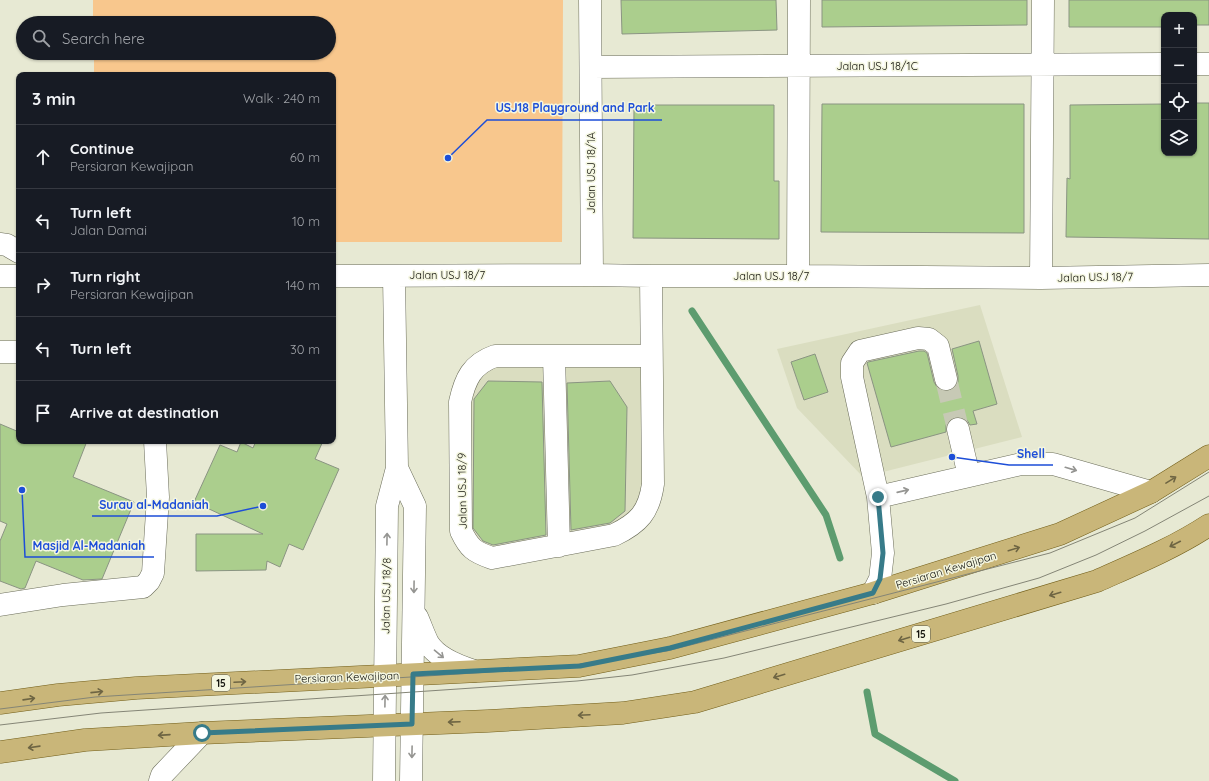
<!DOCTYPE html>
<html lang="en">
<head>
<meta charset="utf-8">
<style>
  body { margin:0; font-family:Quicksand,sans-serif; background:#20242c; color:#f1f3f6 }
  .controls { position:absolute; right:12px; top:12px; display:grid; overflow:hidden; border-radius:8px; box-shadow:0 1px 3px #0004 }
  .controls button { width:36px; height:36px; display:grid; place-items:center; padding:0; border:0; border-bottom:1px solid #363941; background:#171b24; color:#f1f3f6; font:20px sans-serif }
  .stop { position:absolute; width:12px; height:12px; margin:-9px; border:3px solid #377b89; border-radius:50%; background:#fff }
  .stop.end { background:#377b89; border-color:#fff; box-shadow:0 1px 4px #0008 }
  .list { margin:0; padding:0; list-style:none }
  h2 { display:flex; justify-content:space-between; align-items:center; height:52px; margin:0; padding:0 16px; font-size:17px }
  h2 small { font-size:13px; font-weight:400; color:#9ea1a6 }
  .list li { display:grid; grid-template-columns:26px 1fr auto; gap:12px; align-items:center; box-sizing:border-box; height:64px; padding:0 16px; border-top:1px solid #363941 }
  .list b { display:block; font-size:15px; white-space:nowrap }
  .list p { margin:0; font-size:13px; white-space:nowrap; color:#9ea1a6 }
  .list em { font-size:13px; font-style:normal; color:#9ea1a6 }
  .icon { flex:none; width:22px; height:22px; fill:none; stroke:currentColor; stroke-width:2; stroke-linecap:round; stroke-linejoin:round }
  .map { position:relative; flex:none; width:1209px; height:781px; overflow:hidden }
  .search { position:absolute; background:#171b24; box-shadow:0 1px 3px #0004; left:16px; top:16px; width:320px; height:44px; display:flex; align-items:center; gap:10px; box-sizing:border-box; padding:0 14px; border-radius:22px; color:#9ea1a6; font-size:15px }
  .panel { position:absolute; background:#171b24; box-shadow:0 1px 3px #0004; left:16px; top:72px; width:320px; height:372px; border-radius:8px }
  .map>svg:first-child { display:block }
  .built { fill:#daddc0 }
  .green { fill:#f8c78d }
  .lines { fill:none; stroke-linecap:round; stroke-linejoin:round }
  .stream { stroke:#5d9c6f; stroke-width:7 }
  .building { fill:#abce8d; stroke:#8a9482 }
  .minor-tunnel { stroke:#c7c9b5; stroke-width:22; stroke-dasharray:22 11; stroke-linecap:butt }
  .minor-casing { stroke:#6b6d5a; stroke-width:23 }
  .major-casing { stroke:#725e19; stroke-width:23 }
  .minor { stroke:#fff; stroke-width:22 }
  .major { stroke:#c9b679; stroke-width:22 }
  .tram { stroke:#848576; stroke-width:1 }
  .oneway { stroke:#959592 }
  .oneway2 { stroke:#6e6543 }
  .route { stroke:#377b89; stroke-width:5 }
  .labels { text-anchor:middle; stroke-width:3; stroke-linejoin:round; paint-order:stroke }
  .shield { fill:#f4f6e0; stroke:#57584c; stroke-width:1 }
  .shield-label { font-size:10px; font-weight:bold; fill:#14140d }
  .street-label { font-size:11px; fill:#14140d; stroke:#f4f6e0 }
  .leader { fill:none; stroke:#1d4ed8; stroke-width:1.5 }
  .callout-dot { fill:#1d4ed8; stroke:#f4f6e0; stroke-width:1.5 }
  .callout-label { font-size:12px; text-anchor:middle; font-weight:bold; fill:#1d4ed8; stroke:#f4f6e0; stroke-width:3; stroke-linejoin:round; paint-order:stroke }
</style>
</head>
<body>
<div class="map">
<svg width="1209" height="781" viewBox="0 0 1209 781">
  <rect width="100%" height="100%" fill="#e7e9d3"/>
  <path class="built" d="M980 305 1022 437 863 477 797 408 777 349Z
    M642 367 644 491 633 512 620 524 495 551 473 540 467 528 468 401 473 383 492 368Z"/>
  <path class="green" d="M93 0H563L562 242H333V75H94V53H329V23H93Z"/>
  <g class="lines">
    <path class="stream" d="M692 311 826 515 840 558
      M867 692 875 734 955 781"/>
  </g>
  <path class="building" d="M621 0H776L777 30 622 34Z
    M822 0H1027V25L822 27Z
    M1069 0H1209V25H1194V15H1164L1163 27H1069Z
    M1194 103H1209V239L1066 237 1067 178 1070 179V105L1164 104V153H1194Z
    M822 104H1024V233L821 232Z
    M634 105H774V181H779V239L633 238Z
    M979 341 997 404 973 411 977 424 970 425 967 420 962 417H955L949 420 946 425V432L891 447 867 363 868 362 919 351H924L927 353 934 382 937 387 942 391H949L954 388 958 382V376L952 349Z
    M815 354 828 392 804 400 791 362Z
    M488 381 542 382 546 535 493 545 483 541 473 528 474 399Z
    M610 381 627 407 625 511 610 523 571 530 567 383Z
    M0 424 19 432V441H87L73 477 134 502 102 579 83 580 36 561 25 588 21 589 0 581V541L7 524 0 521Z
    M256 441H323L315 459 339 469 303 550 289 544 280 567 267 561 266 570 196 571V534H263L194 502 220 445 237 452 241 442 253 448Z"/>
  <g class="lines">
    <path class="minor-tunnel" d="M946 379 958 429"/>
    <g class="minor-casing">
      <path id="minor" d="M590 0 592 275
        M1194 64H1209
        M591 67 1164 64
        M0 244 7 245 19 252
        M0 276H19
        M333 276 592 275 651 276H798L1041 278 1209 275
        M651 276 653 484C649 512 639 523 614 535L492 558C474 552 469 548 461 531L460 402C465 379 472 364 495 356H651
        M798 276 799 0
        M1041 278 1043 0
        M0 352H19
        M554 356 559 546
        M958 429 969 476
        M397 468 415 506 411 781
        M878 497 852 377V363L860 351 918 338 929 339 938 346 946 379
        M873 593 880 579 883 553 878 497 1021 464H1053L1151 492
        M0 605 63 595 143 587 149 581 153 573 158 497 155 441
        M417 617C421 626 424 635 428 643 437 658 458 666 474 671
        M160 781 162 775 202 733
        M384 781 387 506 397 468 394 276"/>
    </g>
    <g class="major-casing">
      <path id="major" d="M0 703 58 695 136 688 579 666 670 648 873 593 1060 534 1151 492 1209 456
        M0 752 85 740 202 733 488 721 623 713 695 702 1097 581C1135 564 1174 548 1209 525"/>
    </g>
    <use href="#minor" class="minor"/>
    <use href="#major" class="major"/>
    <path class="tram" d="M0 709 95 697 553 668 667 651 1050 553 1135 518 1209 472
      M0 725 101 713 577 681 632 675 724 658 946 604 1039 578 1096 555 1145 531 1209 496"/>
  </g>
  <defs><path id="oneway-shaft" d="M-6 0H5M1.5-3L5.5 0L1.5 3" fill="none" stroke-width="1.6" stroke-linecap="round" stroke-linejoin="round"/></defs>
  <g class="oneway">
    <use href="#oneway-shaft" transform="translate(1071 469) rotate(16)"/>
    <use href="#oneway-shaft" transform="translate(903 491) rotate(-13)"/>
    <use href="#oneway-shaft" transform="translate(387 539) rotate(-89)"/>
    <use href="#oneway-shaft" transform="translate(414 587) rotate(91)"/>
    <use href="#oneway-shaft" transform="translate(439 654) rotate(40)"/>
    <use href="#oneway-shaft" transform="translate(385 701) rotate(-89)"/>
    <use href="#oneway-shaft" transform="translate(412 752) rotate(91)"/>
  </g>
  <g class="oneway2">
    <use href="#oneway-shaft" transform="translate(1171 480) rotate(-32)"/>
    <use href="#oneway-shaft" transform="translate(1175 544) rotate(153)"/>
    <use href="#oneway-shaft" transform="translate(1014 549) rotate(-17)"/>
    <use href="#oneway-shaft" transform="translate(1055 594) rotate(163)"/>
    <use href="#oneway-shaft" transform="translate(904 639) rotate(163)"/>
    <use href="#oneway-shaft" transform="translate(779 676) rotate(163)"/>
    <use href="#oneway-shaft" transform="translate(240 682) rotate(-3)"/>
    <use href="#oneway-shaft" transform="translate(97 692) rotate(-6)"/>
    <use href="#oneway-shaft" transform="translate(29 699) rotate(-8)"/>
    <use href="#oneway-shaft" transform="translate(584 715) rotate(177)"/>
    <use href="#oneway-shaft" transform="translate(454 722) rotate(178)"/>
    <use href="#oneway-shaft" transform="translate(164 735) rotate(176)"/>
    <use href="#oneway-shaft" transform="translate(34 747) rotate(172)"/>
  </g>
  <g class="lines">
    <path class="route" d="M202 733 412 724 413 674 580 666 670 648 873 593 880 579 883 553 878 497"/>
  </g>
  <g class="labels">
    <g class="shield">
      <rect x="912" y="626" width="18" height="16" rx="3"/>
      <rect x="212" y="675" width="18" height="16" rx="3"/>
    </g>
    <g class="shield-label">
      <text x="921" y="638">15</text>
      <text x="221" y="687">15</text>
    </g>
    <g class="street-label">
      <text x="877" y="70">Jalan USJ 18/1C</text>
      <text transform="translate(591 173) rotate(-90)" y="4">Jalan USJ 18/1A</text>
      <text x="447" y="279">Jalan USJ 18/7</text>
      <text x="771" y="280">Jalan USJ 18/7</text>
      <text transform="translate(1095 277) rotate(-1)" y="4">Jalan USJ 18/7</text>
      <text transform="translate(462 491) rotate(-91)" y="4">Jalan USJ 18/9</text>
      <text transform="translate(946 570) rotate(-17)" y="4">Persiaran Kewajipan</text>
      <text transform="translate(386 596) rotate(-89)" y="4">Jalan USJ 18/8</text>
      <text transform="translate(347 677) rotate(-2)" y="4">Persiaran Kewajipan</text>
    </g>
  </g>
  <path class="leader" d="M448 158L487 120H662M952 457L1009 465H1053M263 506L217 516H92M22 490L25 557H154"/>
  <g class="callout-dot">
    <circle cx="448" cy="158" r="4"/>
    <circle cx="952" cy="457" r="4"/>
    <circle cx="263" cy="506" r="4"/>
    <circle cx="22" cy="490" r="4"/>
  </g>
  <g class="callout-label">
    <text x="575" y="112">USJ18 Playground and Park</text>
    <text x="1031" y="458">Shell</text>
    <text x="154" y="509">Surau al-Madaniah</text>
    <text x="89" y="550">Masjid Al-Madaniah</text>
  </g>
</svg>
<div class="controls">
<button>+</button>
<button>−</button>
<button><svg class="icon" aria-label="locate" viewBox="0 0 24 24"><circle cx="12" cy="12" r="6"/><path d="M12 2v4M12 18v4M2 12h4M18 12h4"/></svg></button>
<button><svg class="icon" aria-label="layers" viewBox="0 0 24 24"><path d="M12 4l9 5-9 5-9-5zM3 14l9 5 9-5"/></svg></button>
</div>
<div class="stop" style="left:202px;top:733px"></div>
<div class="stop end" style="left:878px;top:497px"></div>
<div class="search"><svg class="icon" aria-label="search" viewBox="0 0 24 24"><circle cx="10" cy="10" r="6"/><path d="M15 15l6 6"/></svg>Search here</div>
<section class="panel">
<h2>3 min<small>Walk · 240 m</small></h2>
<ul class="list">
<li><svg class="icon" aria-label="ahead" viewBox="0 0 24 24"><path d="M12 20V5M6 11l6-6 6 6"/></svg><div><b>Continue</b><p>Persiaran Kewajipan</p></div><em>60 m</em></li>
<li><svg class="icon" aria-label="left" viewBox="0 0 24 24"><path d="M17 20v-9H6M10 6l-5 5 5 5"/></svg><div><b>Turn left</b><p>Jalan Damai</p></div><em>10 m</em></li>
<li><svg class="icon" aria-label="right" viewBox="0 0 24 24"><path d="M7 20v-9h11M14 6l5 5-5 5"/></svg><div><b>Turn right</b><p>Persiaran Kewajipan</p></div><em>140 m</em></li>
<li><svg class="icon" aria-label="left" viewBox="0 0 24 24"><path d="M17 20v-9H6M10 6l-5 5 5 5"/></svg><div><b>Turn left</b></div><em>30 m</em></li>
<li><svg class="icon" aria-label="arrive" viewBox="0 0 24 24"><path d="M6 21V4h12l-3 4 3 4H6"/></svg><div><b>Arrive at destination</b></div></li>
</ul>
</section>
</div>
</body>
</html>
